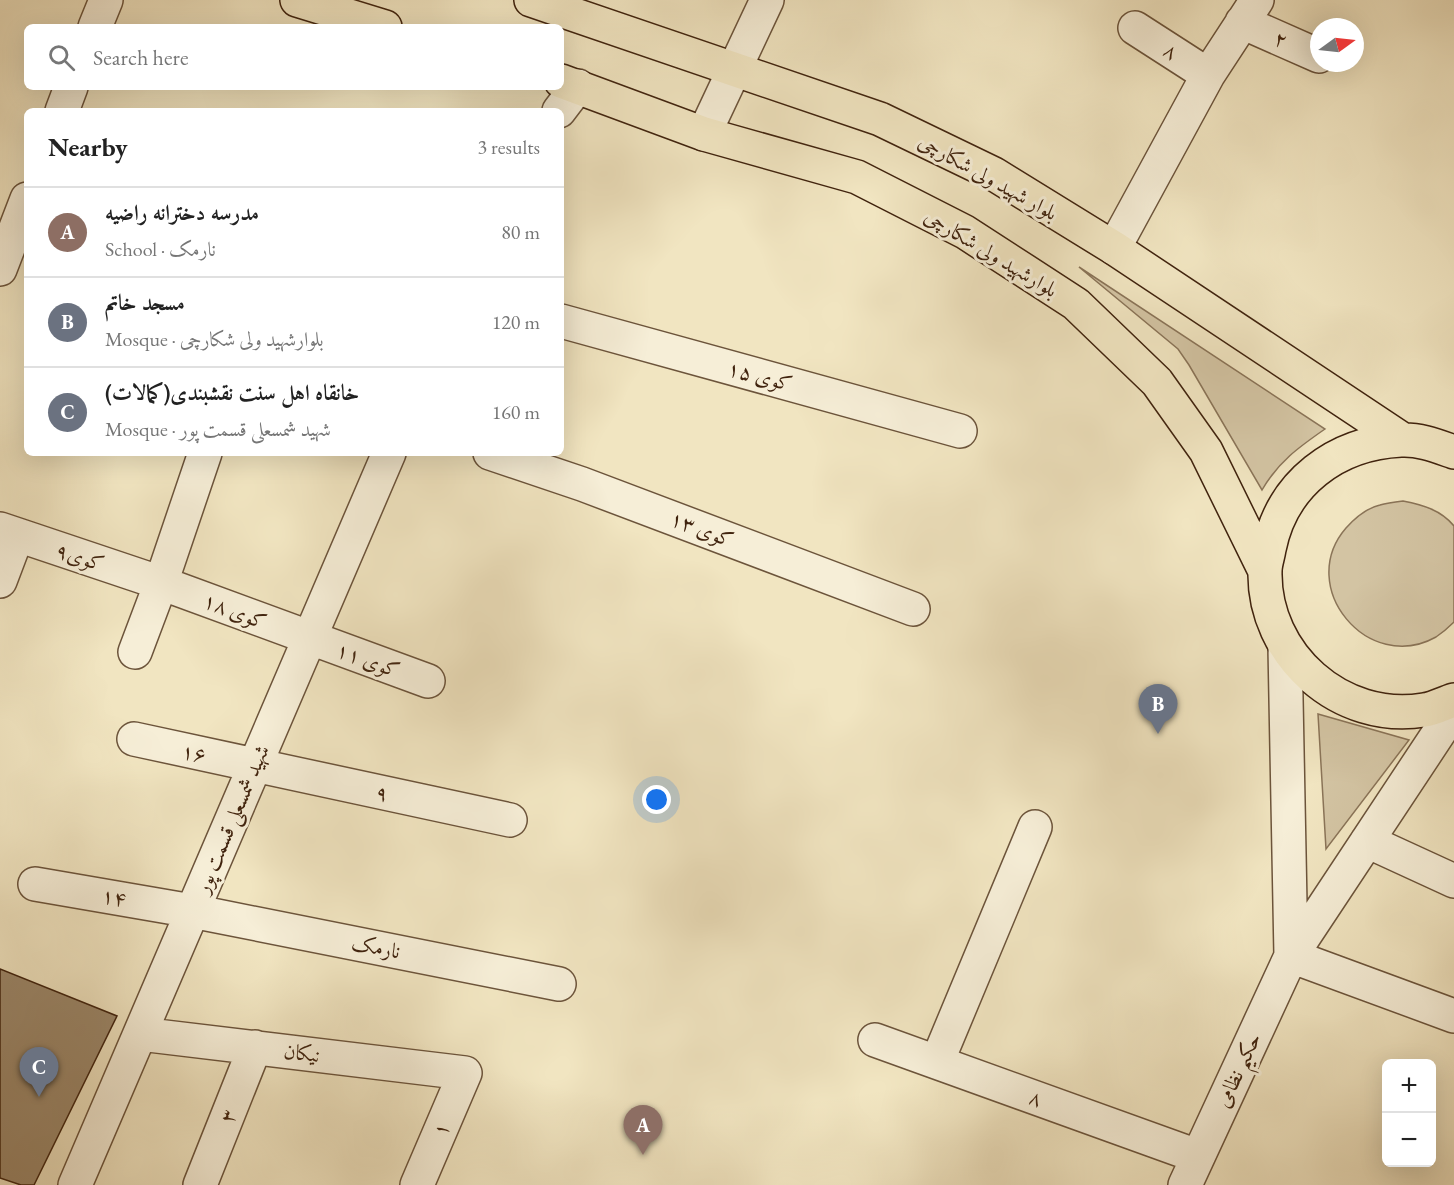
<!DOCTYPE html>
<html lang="en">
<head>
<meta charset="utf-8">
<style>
  body { margin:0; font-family:"EB Garamond",Amiri,serif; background:#f2f2f2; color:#222 }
  .controls { position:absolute; right:18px; bottom:18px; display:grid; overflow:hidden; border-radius:9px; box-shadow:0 6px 24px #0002 }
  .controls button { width:54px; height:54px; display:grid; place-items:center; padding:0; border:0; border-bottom:2px solid #e0e0e0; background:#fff; color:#222; font:30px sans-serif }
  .compass { position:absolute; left:1310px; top:18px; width:54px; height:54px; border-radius:50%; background:#fff; box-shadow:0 6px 24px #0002; rotate:75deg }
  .you { position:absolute; left:657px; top:800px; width:21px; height:21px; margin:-15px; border:4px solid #fff; border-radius:50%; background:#1a73e8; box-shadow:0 0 0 9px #1a73e833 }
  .badge { display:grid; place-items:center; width:39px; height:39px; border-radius:50%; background:#8f2418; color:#fff; font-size:20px; font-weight:700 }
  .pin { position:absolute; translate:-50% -50px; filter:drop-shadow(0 2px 3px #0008) }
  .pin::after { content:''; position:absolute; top:32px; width:21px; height:18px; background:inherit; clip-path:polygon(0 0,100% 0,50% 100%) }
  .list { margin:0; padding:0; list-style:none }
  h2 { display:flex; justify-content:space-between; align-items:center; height:78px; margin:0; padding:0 24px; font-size:26px }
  h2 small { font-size:20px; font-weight:400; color:#767676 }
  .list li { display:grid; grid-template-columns:39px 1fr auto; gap:18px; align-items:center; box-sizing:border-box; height:90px; padding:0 24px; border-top:2px solid #e0e0e0 }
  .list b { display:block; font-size:22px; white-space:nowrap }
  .list p { margin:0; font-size:20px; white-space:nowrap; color:#767676 }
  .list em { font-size:20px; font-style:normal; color:#767676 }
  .icon { flex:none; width:33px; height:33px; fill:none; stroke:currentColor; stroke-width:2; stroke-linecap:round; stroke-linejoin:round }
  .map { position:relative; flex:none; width:1454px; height:1185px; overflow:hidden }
  .search { position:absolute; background:#fff; box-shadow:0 6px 24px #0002; left:24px; top:24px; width:540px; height:66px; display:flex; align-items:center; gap:15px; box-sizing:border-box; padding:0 21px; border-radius:9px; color:#767676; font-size:22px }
  .panel { position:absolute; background:#fff; box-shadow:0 6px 24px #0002; left:24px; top:108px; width:540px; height:348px; border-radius:9px }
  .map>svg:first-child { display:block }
  .green { fill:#d3c4a3; stroke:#8a7458; stroke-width:1.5 }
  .building { fill:#9c886b; stroke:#40230e; stroke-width:1.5 }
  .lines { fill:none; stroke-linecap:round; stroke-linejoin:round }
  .minor-casing { stroke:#6c543b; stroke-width:36 }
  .major-casing { stroke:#40230e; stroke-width:36 }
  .minor { stroke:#f6eed7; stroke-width:33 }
  .major { stroke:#f1e5c1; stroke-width:33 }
  .labels { text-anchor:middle; stroke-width:6; stroke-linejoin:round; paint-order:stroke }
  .street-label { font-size:21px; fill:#40230e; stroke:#f6eed7 }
</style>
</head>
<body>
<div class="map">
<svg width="1454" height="1185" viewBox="0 0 1454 1185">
  <rect width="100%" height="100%" fill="#f1e5c1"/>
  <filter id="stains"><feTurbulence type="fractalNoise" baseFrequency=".00333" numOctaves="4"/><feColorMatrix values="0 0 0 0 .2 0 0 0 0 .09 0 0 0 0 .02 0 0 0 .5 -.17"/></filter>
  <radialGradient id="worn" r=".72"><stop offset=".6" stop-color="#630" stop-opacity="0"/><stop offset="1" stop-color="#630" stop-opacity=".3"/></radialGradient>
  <path class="green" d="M1079 267 1325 429C1299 447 1278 462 1262 490L1189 365 1178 349Z
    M1403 501C1423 505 1441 510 1454 526V622C1449 627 1442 633 1436 637 1368 675 1295 587 1346 528 1355 518 1366 508 1380 505 1387 503 1395 502 1403 501Z
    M1318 714 1409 740 1326 849Z"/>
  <path class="building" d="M0 969 117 1016 34 1185H21L0 1178Z"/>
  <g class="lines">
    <g class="minor-casing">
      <path id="minor" d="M1242 22 1319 56
        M95 27 106 0
        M1135 28 1208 75
        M62 111 71 87
        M559 111 578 86
        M704 134 767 0
        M1114 248 1208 75 1257 0
        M0 269 27 199
        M561 321 960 431
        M490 453 582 484 913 609
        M0 529 161 583 428 681
        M0 581 17 536
        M1285 647 1291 956
        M135 652 161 583 205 453
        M134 739 510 820
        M1367 841 1454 881
        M35 884 192 911 559 984
        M1291 956 1454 1016
        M140 1034 465 1073 417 1185
        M875 1040 1197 1156
        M937 1062 1035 827
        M75 1185 389 453
        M200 1185 255 1047
        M1185 1185 1291 956 1454 710"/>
    </g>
    <g class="major-casing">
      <path id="major" d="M297 0 385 27
        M531 0 880 119 994 174 1114 248 1403 440
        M561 81 704 134 857 177 965 232 1076 304 1157 382 1206 451 1265 571
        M1454 452C1437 446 1420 439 1401 440 1336 443 1282 483 1269 549 1268 556 1265 564 1265 571 1263 655 1341 724 1424 710 1434 709 1444 703 1454 700"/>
    </g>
    <use href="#minor" class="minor"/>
    <use href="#major" class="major"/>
  </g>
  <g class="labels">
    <g class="street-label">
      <text transform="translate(1281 39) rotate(24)" y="7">۲</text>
      <text transform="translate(1171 51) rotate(33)" y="7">۸</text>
      <text transform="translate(988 177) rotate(29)" y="7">بلوار شهید ولی شکارچی</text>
      <text transform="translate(991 253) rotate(31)" y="7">بلوارشهید ولی شکارچی</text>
      <text transform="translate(760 376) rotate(15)" y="7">کوی ۱۵</text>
      <text transform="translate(702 529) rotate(21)" y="7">کوی ۱۳</text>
      <text transform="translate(80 557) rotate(18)" y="7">کوی۹</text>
      <text transform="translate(235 611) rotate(21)" y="7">کوی ۱۸</text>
      <text transform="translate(368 660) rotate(20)" y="7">کوی ۱۱</text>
      <text transform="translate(194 753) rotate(12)" y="7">۱۶</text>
      <text transform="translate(382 793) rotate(12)" y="7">۹</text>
      <text transform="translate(232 819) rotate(-67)" y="7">شهید شمسعلی قسمت پور</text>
      <text transform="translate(114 897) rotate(10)" y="7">۱۴</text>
      <text transform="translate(376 947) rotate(11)" y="7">نارمک</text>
      <text transform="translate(302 1053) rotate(7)" y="7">نیکان</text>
      <text transform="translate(1238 1070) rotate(-65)" y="7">حکیم نظامی</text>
      <text transform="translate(1036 1098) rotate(20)" y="7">۸</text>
      <text transform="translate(228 1116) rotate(-68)" y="7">۳</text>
      <text transform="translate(441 1129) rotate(-67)" y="7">۱</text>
    </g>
  </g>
  <rect width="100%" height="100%" filter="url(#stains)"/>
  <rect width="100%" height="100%" fill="url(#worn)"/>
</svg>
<div class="controls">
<button>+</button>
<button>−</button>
</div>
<svg class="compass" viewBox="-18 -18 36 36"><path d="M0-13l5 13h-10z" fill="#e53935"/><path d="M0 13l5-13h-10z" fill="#767676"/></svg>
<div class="you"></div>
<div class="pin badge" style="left:643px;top:1155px;background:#8d6e63">A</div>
<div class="pin badge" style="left:1158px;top:734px;background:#6b7280">B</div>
<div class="pin badge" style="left:39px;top:1097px;background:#6b7280">C</div>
<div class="search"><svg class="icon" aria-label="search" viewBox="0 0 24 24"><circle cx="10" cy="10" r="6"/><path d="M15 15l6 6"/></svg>Search here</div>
<section class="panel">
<h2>Nearby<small>3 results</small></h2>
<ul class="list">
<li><span class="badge" style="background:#8d6e63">A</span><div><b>مدرسه دخترانه راضیه</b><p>School · نارمک</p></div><em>80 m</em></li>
<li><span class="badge" style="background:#6b7280">B</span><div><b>مسجد خاتم</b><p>Mosque · بلوارشهید ولی شکارچی</p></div><em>120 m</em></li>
<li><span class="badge" style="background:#6b7280">C</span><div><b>خانقاه اهل سنت نقشبندی(کمالات)</b><p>Mosque · شهید شمسعلی قسمت پور</p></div><em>160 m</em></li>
</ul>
</section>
</div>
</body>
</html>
